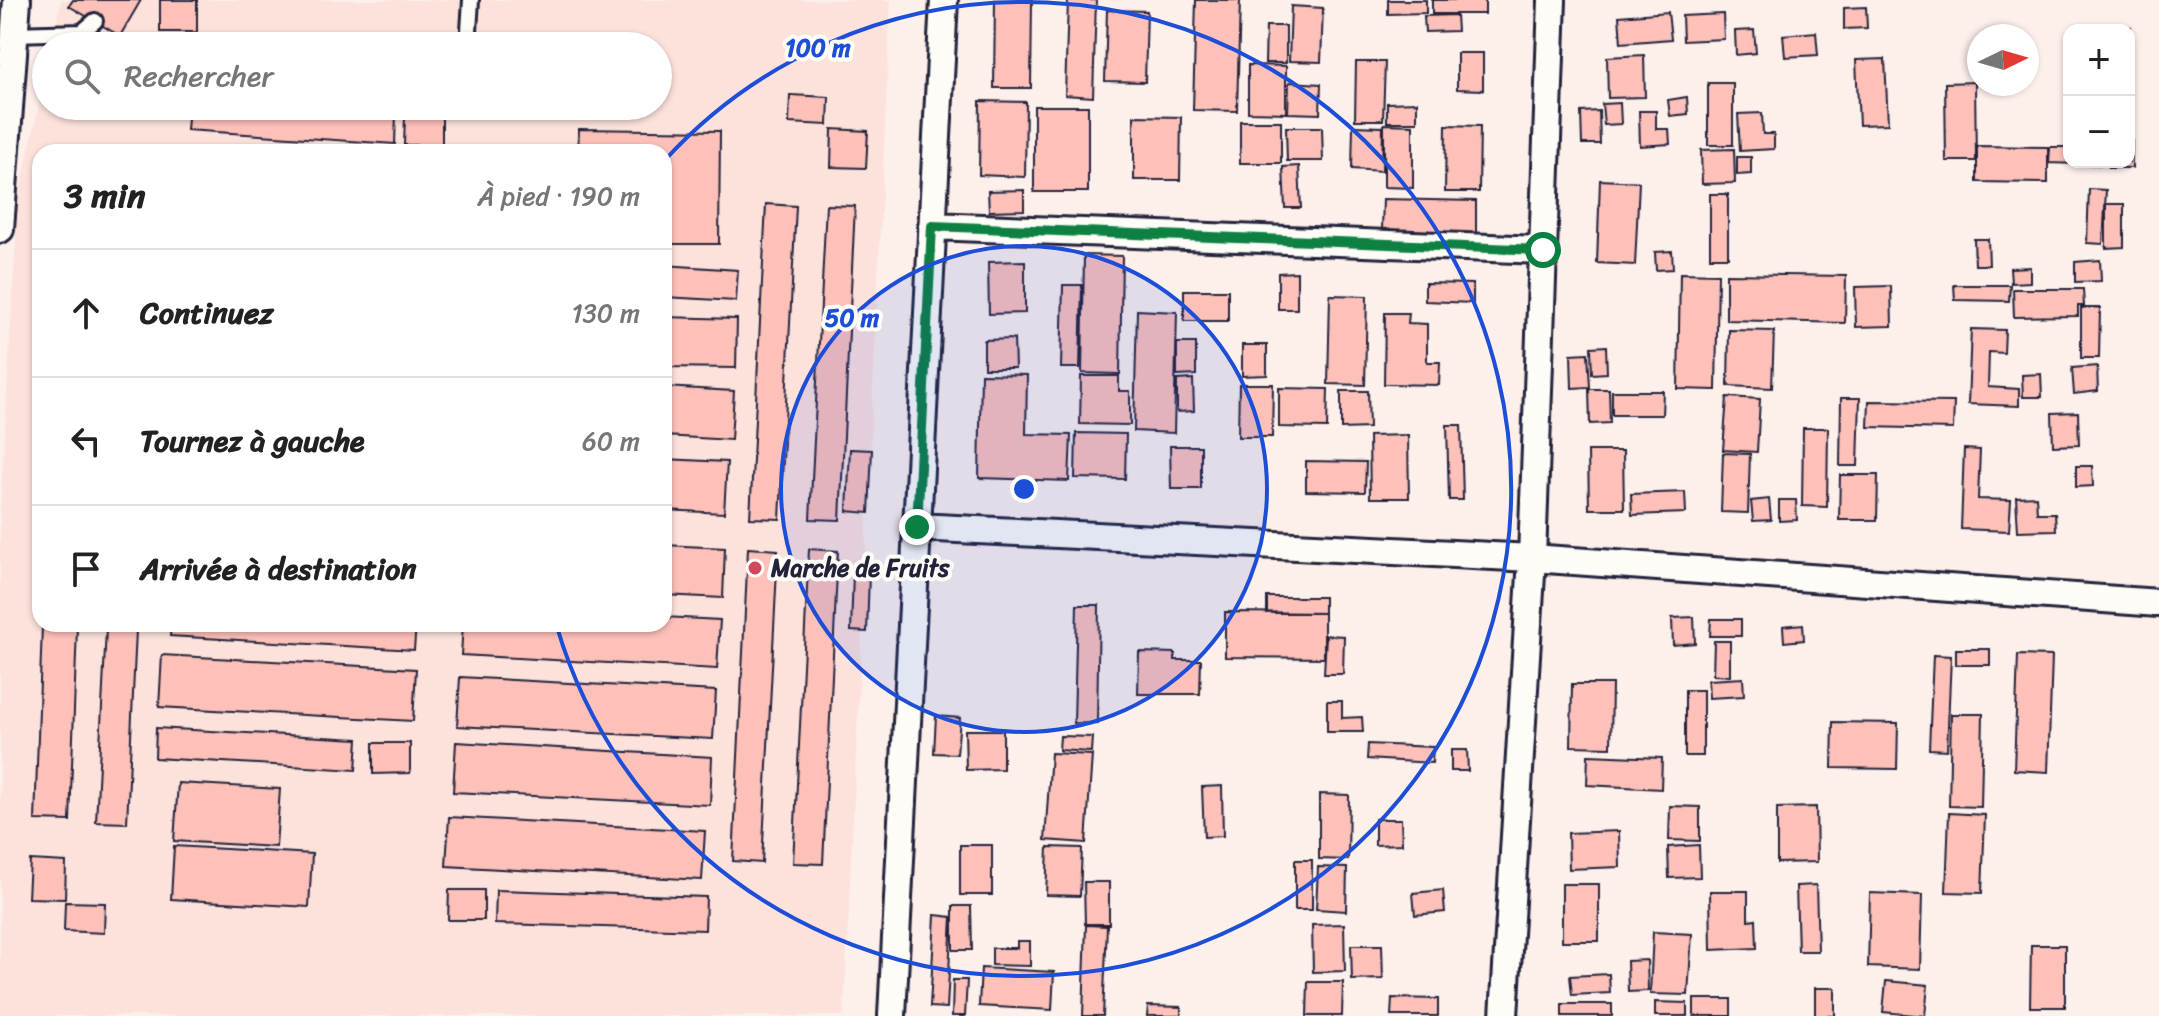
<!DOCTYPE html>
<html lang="fr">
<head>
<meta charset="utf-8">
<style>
  body { margin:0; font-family:Sriracha,sans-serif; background:#f6f6f6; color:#222 }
  .controls { position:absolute; right:24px; top:24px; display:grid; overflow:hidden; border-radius:16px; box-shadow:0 2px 6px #0004 }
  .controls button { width:72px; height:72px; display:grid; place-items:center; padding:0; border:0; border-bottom:2px solid #e0e0e0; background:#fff; color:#222; font:40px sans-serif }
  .compass { position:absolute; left:1967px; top:24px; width:72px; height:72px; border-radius:50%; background:#fff; box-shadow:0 2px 6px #0004; rotate:85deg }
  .stop { position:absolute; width:24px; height:24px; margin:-18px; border:6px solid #0b8043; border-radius:50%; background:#fff }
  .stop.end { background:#0b8043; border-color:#fff; box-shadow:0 2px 8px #0008 }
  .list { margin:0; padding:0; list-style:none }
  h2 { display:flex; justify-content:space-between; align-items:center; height:104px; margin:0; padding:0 32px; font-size:34px }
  h2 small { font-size:26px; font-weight:400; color:#767676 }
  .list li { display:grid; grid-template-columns:52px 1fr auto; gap:24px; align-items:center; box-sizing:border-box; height:128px; padding:0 32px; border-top:2px solid #e0e0e0 }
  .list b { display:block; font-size:30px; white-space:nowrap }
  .list em { font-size:26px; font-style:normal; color:#767676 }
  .icon { flex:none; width:44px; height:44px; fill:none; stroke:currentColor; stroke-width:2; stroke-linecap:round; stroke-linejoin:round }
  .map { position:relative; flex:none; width:2159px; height:1016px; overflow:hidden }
  .search { position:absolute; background:#fff; box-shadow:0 2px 6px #0004; left:32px; top:32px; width:640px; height:88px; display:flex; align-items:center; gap:20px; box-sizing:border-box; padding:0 28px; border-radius:44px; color:#767676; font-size:30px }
  .panel { position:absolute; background:#fff; box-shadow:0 2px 6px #0004; left:32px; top:144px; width:640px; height:488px; border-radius:24px }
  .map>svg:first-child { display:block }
  .built { fill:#fde2dc; fill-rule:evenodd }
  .building { fill:#fdc1ba; stroke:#22223b; stroke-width:2 }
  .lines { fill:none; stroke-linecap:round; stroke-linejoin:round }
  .service-casing { stroke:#22223b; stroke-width:20 }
  .minor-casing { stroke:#22223b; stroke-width:32 }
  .service { stroke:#fdfcf7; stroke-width:14 }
  .minor { stroke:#fdfcf7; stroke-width:26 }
  .route { stroke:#0b8043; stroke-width:10 }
  .ring { fill:none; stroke:#1d4ed8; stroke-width:4 }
  .poi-dot { fill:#d1495b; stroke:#fdfcf7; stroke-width:3 }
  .labels { text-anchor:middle; stroke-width:8; stroke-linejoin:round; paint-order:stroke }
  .poi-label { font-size:24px; font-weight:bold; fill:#22223b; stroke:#fdfcf7; text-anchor:start }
  .centre { fill:#1d4ed8; stroke:#fdfcf7; stroke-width:4 }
  .ring-label { font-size:24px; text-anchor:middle; font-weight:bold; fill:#1d4ed8; stroke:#fdfcf7; stroke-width:8; stroke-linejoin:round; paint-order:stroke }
</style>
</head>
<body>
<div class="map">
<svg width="2159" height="1016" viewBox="0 0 2159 1016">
  <rect width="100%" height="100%" fill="#fdf0eb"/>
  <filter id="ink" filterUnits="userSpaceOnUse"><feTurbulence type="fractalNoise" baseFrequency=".0125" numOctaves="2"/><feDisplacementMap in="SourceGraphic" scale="16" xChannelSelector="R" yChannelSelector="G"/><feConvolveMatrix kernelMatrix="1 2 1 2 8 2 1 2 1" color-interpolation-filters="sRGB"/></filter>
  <g filter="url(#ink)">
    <path class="built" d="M61 0H891L844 1016H0V511L18 200 46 71V106H658V46H51ZM40 152H664V624H40Z"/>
    <path class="building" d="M73 0H141L120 36 69 6Z
      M160 0H197V32H160Z
      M995 0H1032L1031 88H994Z
      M1068 0H1096L1093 97 1065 95Z
      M1196 0H1240L1237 111 1193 110Z
      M1388 0H1426V13L1388 14Z
      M1432 0H1485V14H1432Z
      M1291 6 1323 8 1321 62 1289 61Z
      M1866 7 1867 28 1844 29V8Z
      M1107 10 1147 11 1145 82 1105 81Z
      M1668 12 1671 39 1621 43 1619 16Z
      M1723 14 1724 39 1683 41 1682 16Z
      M1456 15 1457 31 1425 32 1424 16Z
      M1266 26H1286V63H1265Z
      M2084 26 2131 27 2130 63 2129 30H2084Z
      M1754 30 1756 53 1736 55 1735 31Z
      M1816 32 1818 55 1785 57 1783 35Z
      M1457 53H1483V90L1457 89Z
      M1644 55 1645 97 1608 98 1607 57Z
      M1885 59 1888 124 1859 125 1856 60Z
      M1356 62H1385L1383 120H1355Z
      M1248 65 1286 66V113L1248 112Z
      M1289 82 1321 84 1320 114 1288 113Z
      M1975 82 1976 161H1946L1945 83Z
      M1708 83H1733V145H1708Z
      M790 95 829 97 828 125 789 123Z
      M1687 97 1688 114 1670 116 1668 100Z
      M980 101 1026 102 1025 177 979 175Z
      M1417 102V122H1387V103Z
      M1620 103 1621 124 1604 125 1602 104Z
      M189 106H294L396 113 395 144 187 130Z
      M1034 106H1088V192H1034Z
      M1599 111 1600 144H1582L1581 112Z
      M1639 111H1656V129H1669L1670 144 1640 146Z
      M1762 113 1763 134H1774V149L1740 151 1738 114Z
      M405 116H442V145H404Z
      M1134 116 1181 117 1180 180H1134Z
      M1240 121H1281V163H1240Z
      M1384 124 1413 125V188L1384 187Z
      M1446 125 1480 126 1479 192H1445Z
      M1353 126 1383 127 1382 171 1352 169Z
      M1286 127H1322L1323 161H1287Z
      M579 129 720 131 719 244H664V152H578Z
      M832 129 868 131 866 168 831 167Z
      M2129 140H2132V168H2108V162H2129Z
      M1977 146 2048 147V183L1977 182Z
      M2050 147H2069V162L2107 165 2049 163Z
      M1734 149 1735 183 1702 184 1701 150Z
      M1737 157H1751V174L1737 175Z
      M1299 166 1301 208H1285L1283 167Z
      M1600 180 1639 182 1635 265 1597 263Z
      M2089 189 2106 190 2103 244 2087 243Z
      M1024 190V210L989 211 988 191Z
      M1710 194H1728V257H1710Z
      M1383 199 1476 201V233L1382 230Z
      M766 204 796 206 780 519 750 518Z
      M2106 204H2124V247L2106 248Z
      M826 205 855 206 840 520 810 519Z
      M1974 239H1988L1989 265H1975Z
      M1672 251 1673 269 1656 270 1655 252Z
      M1084 255 1122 256 1120 374 1082 373Z
      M2100 260 2101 281 2075 282V262Z
      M1025 261V313L989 314 988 262Z
      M664 265 738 270 736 301 664 297Z
      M2030 267V282L2011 283 2010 268Z
      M1297 272V309H1278V273Z
      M1680 273 1718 274 1716 390 1678 389Z
      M1726 274 1846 276 1845 323 1726 320Z
      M1425 283 1473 284V303L1425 301Z
      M1063 285H1082L1080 368H1061Z
      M1954 285H2010L2009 301 1955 300Z
      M1891 286 1892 326 1856 327 1855 287Z
      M2013 289H2083L2084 306H2078V316L2014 317Z
      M1184 290H1228V321H1184Z
      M1330 295 1367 296 1365 385 1328 384Z
      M2081 308H2100L2099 358H2081Z
      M1137 310 1177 312 1174 433 1134 431Z
      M1385 313H1409L1408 323 1427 324V362H1440L1439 385 1384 384Z
      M664 317 737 319 736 368 664 367Z
      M1971 329 2005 330 2004 353 1989 352 1988 387 2019 389V406L1968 404Z
      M1729 330 1774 331 1772 388 1728 386Z
      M1014 339 1015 368H984V340Z
      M1177 343H1196V375L1177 376Z
      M1242 345H1267V375L1242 376Z
      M1606 346 1607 373 1592 374 1591 347Z
      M1588 353 1590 387 1572 388 1571 354Z
      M2097 366 2098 391 2074 394 2072 368Z
      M981 374 1027 375 1026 434 1071 435 1069 481 979 478Z
      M2041 374 2042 397H2023L2022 375Z
      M1081 376H1119V391H1130V425L1080 424Z
      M1193 379 1194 411 1177 412V380Z
      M1239 384H1273L1272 437H1238Z
      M664 387 734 391 731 440 664 436Z
      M1279 388 1328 389 1327 428 1279 427Z
      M1589 389H1609L1610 423 1590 424Z
      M1341 391H1368L1369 428 1341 429Z
      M1612 391H1663L1662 415H1612Z
      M1727 397 1760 399 1757 452 1723 450Z
      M1841 398H1860L1858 466H1840Z
      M1869 401 1954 402 1953 429 1868 427Z
      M2078 412 2079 445 2053 446 2052 413Z
      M1447 425H1461L1463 500H1449Z
      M1803 428H1828L1827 507 1802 506Z
      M1076 433 1126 434 1125 479 1075 478Z
      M1408 435 1409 498H1370L1369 436Z
      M1170 446H1201V489H1171Z
      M850 449 872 450 869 513 847 511Z
      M1964 449 1980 450 1978 499 2011 500 2009 531 1961 529Z
      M1588 451H1623L1624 509H1589Z
      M1723 453 1750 454 1748 513 1721 512Z
      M664 459 727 462 724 513 664 510Z
      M1306 461 1366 462 1365 492 1306 491Z
      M2076 466H2092L2093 486 2076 487Z
      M1840 475H1878L1877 520H1839Z
      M1685 492 1686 513 1632 515 1631 494Z
      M2036 496 2037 513H2055L2056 530 2018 531 2016 497Z
      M1769 499 1771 520 1753 521 1751 501Z
      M1779 500H1796L1797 520 1779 521Z
      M664 545 725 548 723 598 664 595Z
      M748 548 778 550 762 863 733 861Z
      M809 549 838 551 823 864 793 863Z
      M853 573 869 574 867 632 851 631Z
      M1267 597H1324V613H1267Z
      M1077 605H1099L1097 724 1074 723Z
      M1225 612 1324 613V658L1225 657Z
      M664 617 720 620 717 669 461 655 463 624H664Z
      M1694 617 1695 643 1673 645 1672 618Z
      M1711 619H1741V636H1710Z
      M171 624H416L414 650 170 636Z
      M1803 624 1804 640 1784 642 1783 626Z
      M42 626 77 627 70 821 35 820Z
      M106 629 136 630 127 823 96 822Z
      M1326 635 1344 636 1343 674H1324Z
      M1714 641H1730V676L1713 675Z
      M1956 649H1990V665H1956Z
      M1139 652 1175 653V660H1201L1200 694H1138Z
      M162 655 416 669 413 721 159 707Z
      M1933 655 1951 656 1947 750 1929 749Z
      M2018 655 2052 656 2048 772 2014 770Z
      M460 677 716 691 713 739 457 726Z
      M1743 678 1744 696 1709 698 1708 680Z
      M1572 684H1612L1611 747 1571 746Z
      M1685 690H1703V756H1685Z
      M1327 701H1342V718L1362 717 1363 732H1327Z
      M1951 714H1983L1981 807 1949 806Z
      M936 716 960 718 957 754 934 753Z
      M1833 722 1898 723 1897 769 1832 768Z
      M156 728 358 739 356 770 155 758Z
      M965 730H1003V769L966 770Z
      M1060 736 1092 737 1091 752 1059 750Z
      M456 742 712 757 710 805 453 792Z
      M373 743H410V773L373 774Z
      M1368 744 1433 747 1432 763 1367 759Z
      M1451 750H1467L1468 771H1451Z
      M1051 753 1092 755 1086 843 1045 840Z
      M1588 755 1662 758 1661 789 1587 785Z
      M178 783 280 789 276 847 174 841Z
      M1222 786 1223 836 1204 837 1202 787Z
      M1319 794 1349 795 1348 860 1319 859Z
      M1670 806 1700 807V841L1669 840Z
      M1816 807 1817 862 1777 863V808Z
      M1949 813 1985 815 1982 893 1946 892Z
      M449 817 705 831 702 880 446 866Z
      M1375 819H1401L1402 844 1375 845Z
      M1619 831 1620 867 1569 869 1568 833Z
      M960 845H992V895H960Z
      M1699 845 1700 877 1669 878 1668 847Z
      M174 846 312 854 309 907 171 899Z
      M1048 847 1082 848 1080 896 1046 895Z
      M30 860 66 862 65 899 28 898Z
      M1295 860H1312V910H1295Z
      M1318 867 1347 868 1346 911 1316 909Z
      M1084 882H1109V924H1085Z
      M1562 884H1599V941H1562Z
      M1816 885 1818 951H1798L1796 886Z
      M449 890H484V920H448Z
      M496 890 706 897 705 930 495 924Z
      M1443 890 1445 912 1415 915 1413 893Z
      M1710 891H1748V920L1756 919 1757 948 1711 950Z
      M1870 893 1922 895 1920 969 1868 967Z
      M65 902 105 903 104 933 64 931Z
      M953 906H971L972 950H953Z
      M935 915 952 917 947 1008 930 1007Z
      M1344 924 1345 971 1313 972 1312 925Z
      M1086 925 1107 926 1103 1016H1083Z
      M1653 932 1692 934 1688 995 1650 994Z
      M1017 941H1030V966L992 965V948H1017Z
      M1351 945H1382L1383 979 1352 980Z
      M2031 945H2065V1007H2030Z
      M1647 960 1648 991 1628 992 1627 961Z
      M981 968 1054 972 1052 1010 979 1006Z
      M1609 974 1610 993 1572 995 1570 976Z
      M953 980H967L965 1016H952Z
      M1886 981 1928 985 1925 1016 1883 1012Z
      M1308 982H1343L1342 1016H1307Z
      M1815 988H1835V1016H1815Z
      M1392 998 1438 999V1016H1391Z
      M1694 999H1731V1016H1694Z
      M1655 1002 1687 1003V1016H1655Z
      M1562 1004H1612V1016H1562Z
      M1148 1006 1181 1007V1016H1147Z"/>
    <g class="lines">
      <g class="service-casing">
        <path id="service" d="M14 34 82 32 95 21
          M468 46 471 0"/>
      </g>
      <g class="minor-casing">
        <path id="minor" d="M932 226 1543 250
          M0 229 17 0
          M917 527 1532 558 2159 603
          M892 1016 944 0
          M1504 1016 1532 558 1552 0"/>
      </g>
      <use href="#service" class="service"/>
      <use href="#minor" class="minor"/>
    </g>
  </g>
  <g class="lines" filter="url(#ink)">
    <path class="route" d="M917 527 932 226 1543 250"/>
  </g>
  <circle cx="1024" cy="489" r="243" fill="#1d4ed8" fill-opacity=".12"/>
  <g class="ring">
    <circle cx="1024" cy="489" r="243"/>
    <path d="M665 160A487 487 0 1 1 557 627"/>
  </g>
  <circle class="poi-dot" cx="755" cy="568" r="8"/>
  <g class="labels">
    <g class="poi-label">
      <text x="771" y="576">Marche de Fruits</text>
    </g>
  </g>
  <circle cx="1024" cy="489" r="12" class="centre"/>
  <g class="ring-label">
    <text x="818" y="56">100 m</text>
    <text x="852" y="326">50 m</text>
  </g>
</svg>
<div class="controls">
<button>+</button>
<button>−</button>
</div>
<svg class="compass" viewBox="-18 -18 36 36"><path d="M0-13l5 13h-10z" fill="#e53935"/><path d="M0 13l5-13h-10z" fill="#767676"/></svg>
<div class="stop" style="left:1543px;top:250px"></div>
<div class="stop end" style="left:917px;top:527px"></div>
<div class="search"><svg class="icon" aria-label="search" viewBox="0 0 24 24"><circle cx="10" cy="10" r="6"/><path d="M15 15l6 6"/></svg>Rechercher</div>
<section class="panel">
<h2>3 min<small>À pied · 190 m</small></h2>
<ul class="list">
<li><svg class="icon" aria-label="ahead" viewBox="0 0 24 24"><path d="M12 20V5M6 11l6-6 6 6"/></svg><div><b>Continuez</b></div><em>130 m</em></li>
<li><svg class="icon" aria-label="left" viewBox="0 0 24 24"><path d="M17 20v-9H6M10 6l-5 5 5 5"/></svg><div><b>Tournez à gauche</b></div><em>60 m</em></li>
<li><svg class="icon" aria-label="arrive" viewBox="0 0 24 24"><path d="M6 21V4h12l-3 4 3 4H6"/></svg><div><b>Arrivée à destination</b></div></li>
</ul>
</section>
</div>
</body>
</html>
